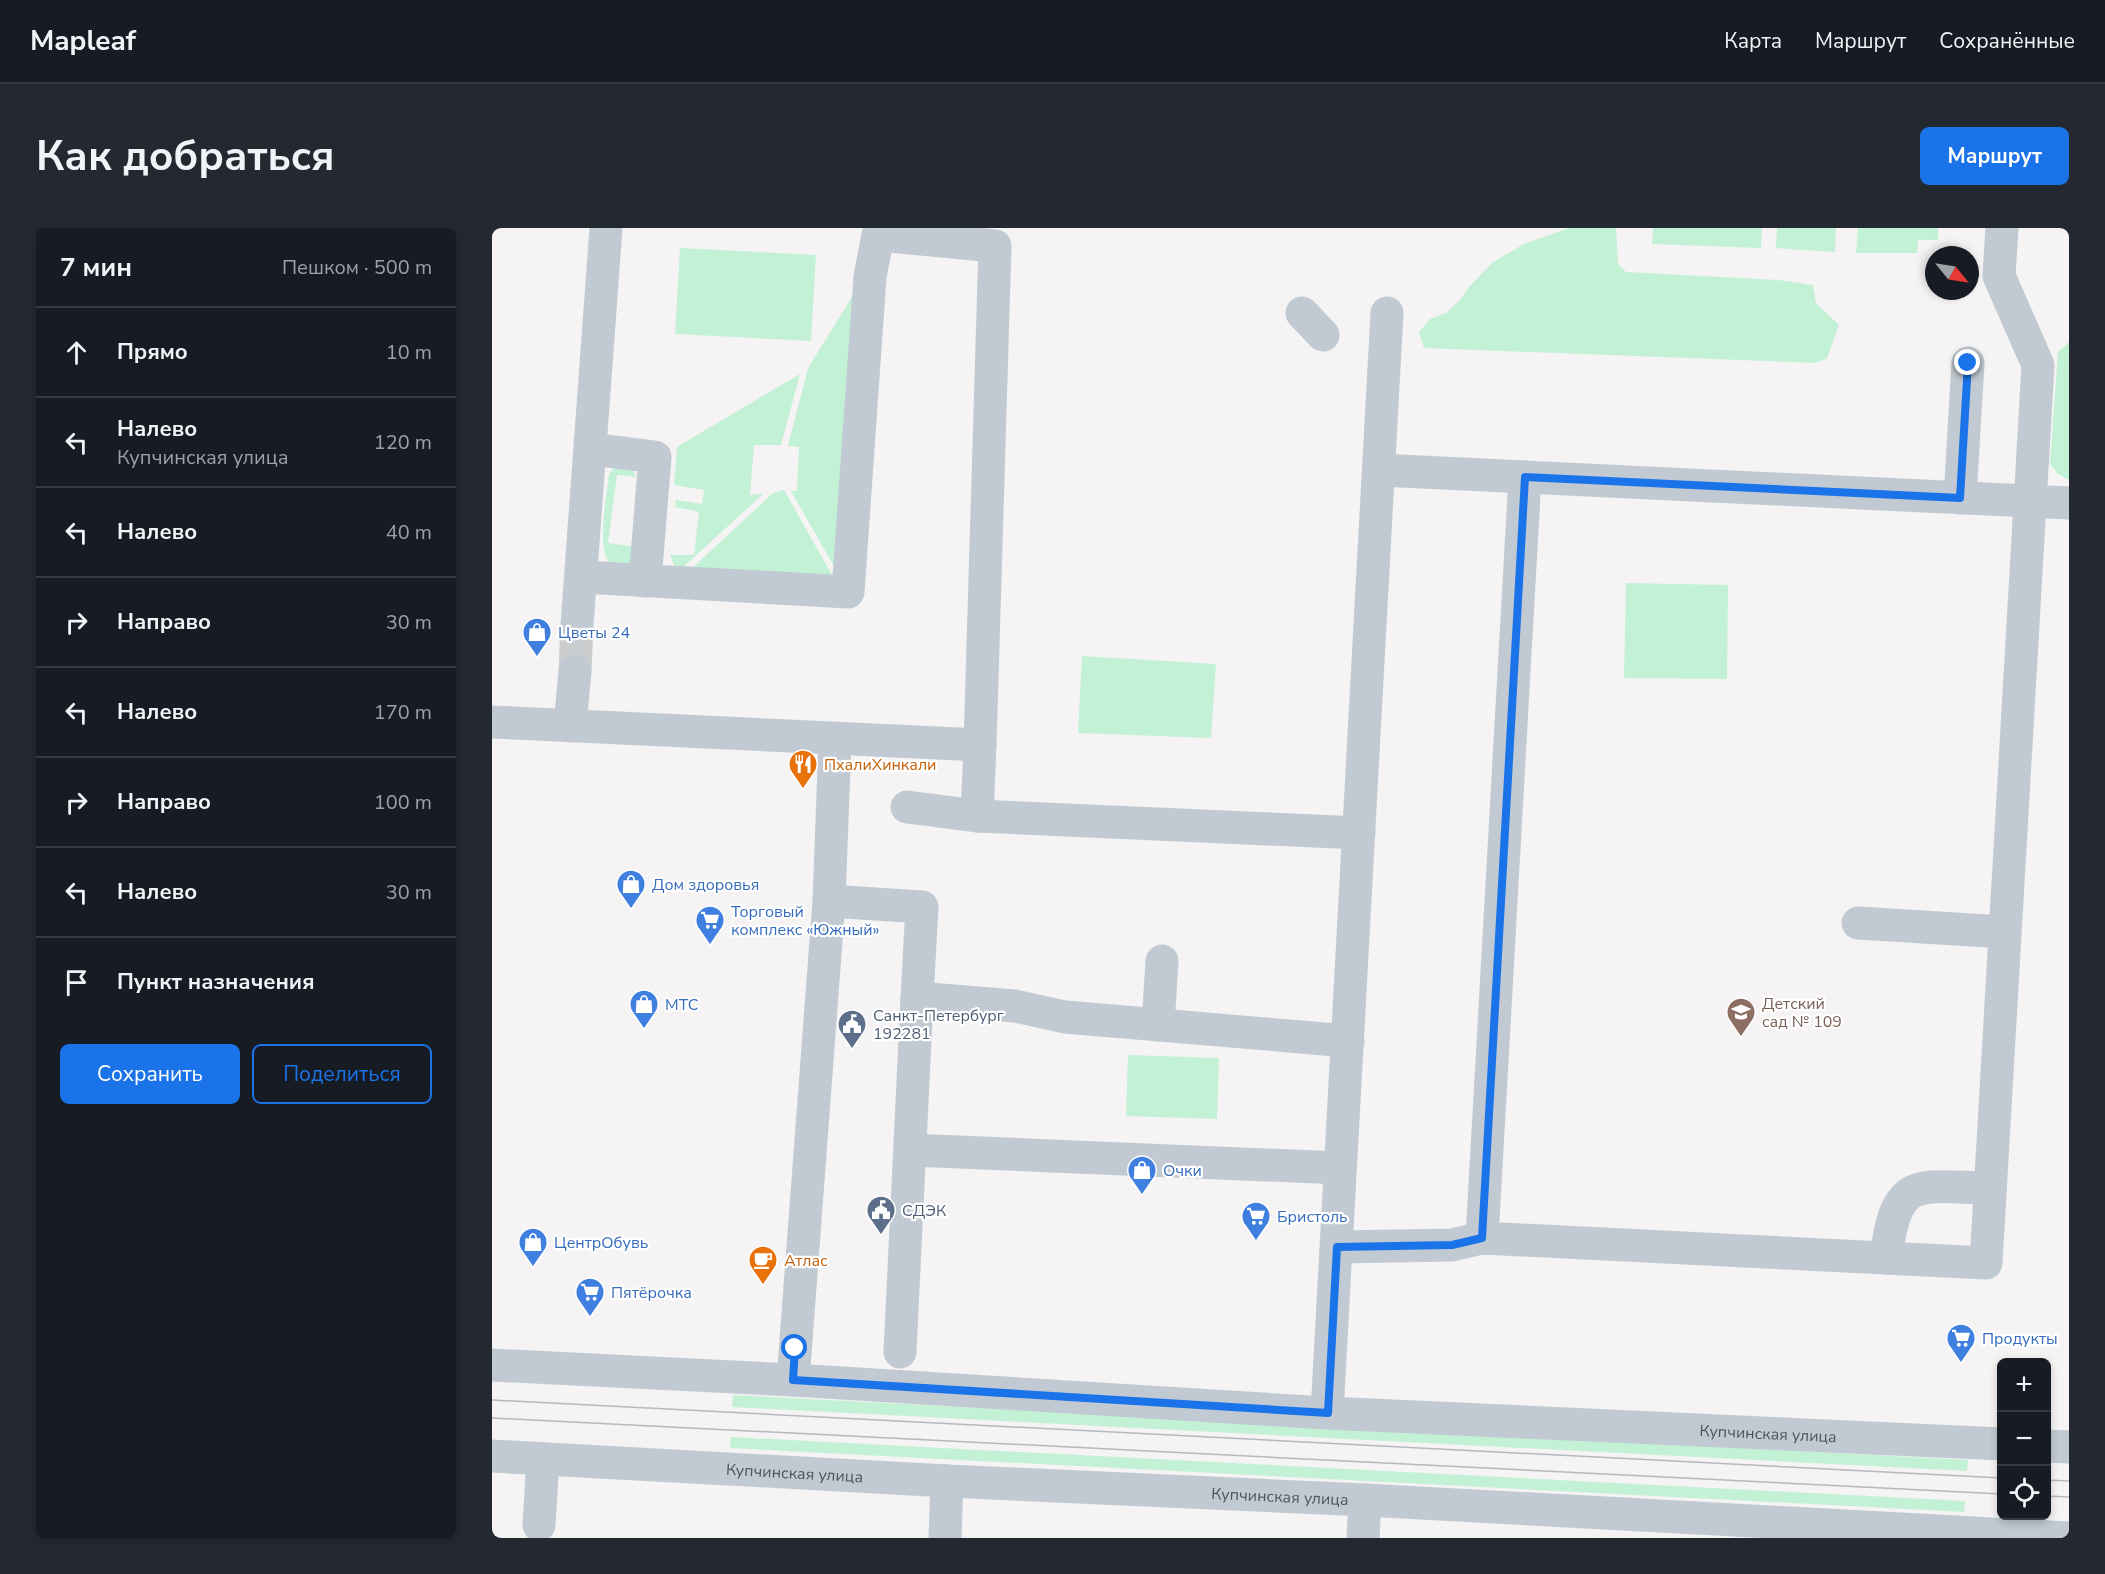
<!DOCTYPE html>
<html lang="ru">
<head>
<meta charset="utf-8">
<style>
  body { margin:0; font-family:"Nunito Sans",sans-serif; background:#242831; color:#f1f3f6 }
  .controls { position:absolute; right:18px; bottom:18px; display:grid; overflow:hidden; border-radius:9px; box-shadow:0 3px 9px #0003 }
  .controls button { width:54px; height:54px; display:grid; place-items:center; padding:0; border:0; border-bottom:2px solid #363941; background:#171b24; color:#f1f3f6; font:30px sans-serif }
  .compass { position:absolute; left:1433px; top:18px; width:54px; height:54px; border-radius:50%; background:#171b24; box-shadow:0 3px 9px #0003; rotate:120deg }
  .stop { position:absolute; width:18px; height:18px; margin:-14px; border:4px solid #1a73e8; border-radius:50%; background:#fff }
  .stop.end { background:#1a73e8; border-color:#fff; box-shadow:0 2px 6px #0008 }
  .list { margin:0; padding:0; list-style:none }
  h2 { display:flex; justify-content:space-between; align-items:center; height:78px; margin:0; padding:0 24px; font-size:26px }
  h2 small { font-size:20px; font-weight:400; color:#9ea1a6 }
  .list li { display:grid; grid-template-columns:39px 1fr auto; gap:18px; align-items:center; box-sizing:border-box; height:90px; padding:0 24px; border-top:2px solid #363941 }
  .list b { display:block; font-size:22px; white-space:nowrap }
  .list p { margin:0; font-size:20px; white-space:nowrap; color:#9ea1a6 }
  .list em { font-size:20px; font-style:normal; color:#9ea1a6 }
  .actions { display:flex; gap:12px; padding:18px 24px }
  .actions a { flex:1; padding:14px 0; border:2px solid #1a73e8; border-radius:9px; text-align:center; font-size:21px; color:#1a73e8 }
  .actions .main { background:#1a73e8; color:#fff }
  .icon { flex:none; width:33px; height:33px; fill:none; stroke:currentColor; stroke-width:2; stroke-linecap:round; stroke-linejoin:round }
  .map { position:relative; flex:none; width:1577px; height:1310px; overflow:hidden; border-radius:9px }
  header { display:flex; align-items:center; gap:36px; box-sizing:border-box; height:84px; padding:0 30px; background:#171b24; border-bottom:2px solid #363941 }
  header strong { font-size:28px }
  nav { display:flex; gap:33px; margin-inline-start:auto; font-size:21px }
  .intro { display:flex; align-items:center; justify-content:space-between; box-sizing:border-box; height:144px; padding:0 36px }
  h1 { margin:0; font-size:42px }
  .button { padding:15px 27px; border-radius:9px; background:#1a73e8; color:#fff; font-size:21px; font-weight:700 }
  main { display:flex; gap:36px; padding:0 36px }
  aside { flex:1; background:#171b24; border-radius:9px; box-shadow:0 3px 9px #0003 }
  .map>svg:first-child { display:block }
  .green { fill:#c3f1d5 }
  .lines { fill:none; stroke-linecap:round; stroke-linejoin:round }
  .minor-tunnel { stroke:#caccce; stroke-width:33; stroke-dasharray:33 16; stroke-linecap:butt }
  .minor { stroke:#c1cad2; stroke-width:33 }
  .tram { stroke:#b5b8bd; stroke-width:1.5 }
  .route { stroke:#1a73e8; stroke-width:8 }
  .labels { text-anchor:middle; stroke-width:4.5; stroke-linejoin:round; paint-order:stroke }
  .shop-label { font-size:16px; fill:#366cbe; stroke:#fff; text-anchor:start }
  .food-label { font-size:16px; fill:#c56008; stroke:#fff; text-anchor:start }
  .education-label { font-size:16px; fill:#785e54; stroke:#fff; text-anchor:start }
  .service-label { font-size:16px; fill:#4e5e75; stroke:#fff; text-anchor:start }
  .street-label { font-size:16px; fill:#4a5661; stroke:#fff }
</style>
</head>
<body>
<header>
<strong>Mapleaf</strong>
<nav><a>Карта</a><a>Маршрут</a><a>Сохранённые</a></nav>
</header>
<div class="intro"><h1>Как добраться</h1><a class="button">Маршрут</a></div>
<main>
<aside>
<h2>7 мин<small>Пешком · 500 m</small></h2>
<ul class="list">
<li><svg class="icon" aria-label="ahead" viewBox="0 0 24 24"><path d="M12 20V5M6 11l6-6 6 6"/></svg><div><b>Прямо</b></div><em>10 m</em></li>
<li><svg class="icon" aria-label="left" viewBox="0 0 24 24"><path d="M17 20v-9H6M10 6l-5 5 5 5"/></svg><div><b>Налево</b><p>Купчинская улица</p></div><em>120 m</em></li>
<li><svg class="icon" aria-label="left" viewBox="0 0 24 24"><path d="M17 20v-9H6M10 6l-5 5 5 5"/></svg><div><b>Налево</b></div><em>40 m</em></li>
<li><svg class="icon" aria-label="right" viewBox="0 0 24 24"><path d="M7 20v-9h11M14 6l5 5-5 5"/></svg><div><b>Направо</b></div><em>30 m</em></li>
<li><svg class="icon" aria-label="left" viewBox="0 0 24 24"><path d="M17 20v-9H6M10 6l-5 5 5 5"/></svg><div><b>Налево</b></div><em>170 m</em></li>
<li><svg class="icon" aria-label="right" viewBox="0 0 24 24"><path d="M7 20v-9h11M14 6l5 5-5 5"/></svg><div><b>Направо</b></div><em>100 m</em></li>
<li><svg class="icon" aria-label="left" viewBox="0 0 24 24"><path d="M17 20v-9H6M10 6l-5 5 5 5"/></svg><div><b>Налево</b></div><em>30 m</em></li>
<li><svg class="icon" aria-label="arrive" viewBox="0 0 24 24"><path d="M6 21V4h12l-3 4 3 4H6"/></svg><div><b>Пункт назначения</b></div></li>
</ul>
<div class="actions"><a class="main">Сохранить</a><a>Поделиться</a></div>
</aside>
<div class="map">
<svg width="1577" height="1310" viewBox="0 0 1577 1310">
  <rect width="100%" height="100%" fill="#f5f3f3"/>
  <path class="green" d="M1077 0H1124L1126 36 1134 44 1286 52 1321 57 1324 75 1347 97 1335 130 1324 135 932 120 927 104 938 91 954 85 967 73 977 59 1001 34 1032 16Z
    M1161 0H1270L1269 20 1160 16Z
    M1285 0H1344L1343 24 1284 20Z
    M1366 0H1446V12H1426L1425 25H1364Z
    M188 20 324 27 319 113 183 106Z
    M370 53 343 340 299 263H305L307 219 296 218 316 140Z
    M1577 114V252L1566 246 1558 236 1566 124Z
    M308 146 289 217H262L258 267 271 266 188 342 182 337 178 327H202L207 284 183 279 184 272 210 276 212 262 182 257 185 219Z
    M123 239H140L144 249 125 247 116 315 138 318 146 322 135 343C130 341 122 339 118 335 104 320 115 266 117 246Z
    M292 262 340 347 194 346 281 265Z
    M1134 355 1236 357 1235 451 1132 450Z
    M590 428 724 436 719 510 586 505Z
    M636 827 727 830 725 891 634 888Z
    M241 1167 1476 1232 1475 1243 240 1179Z
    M239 1209 1473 1273 1472 1284 238 1220Z"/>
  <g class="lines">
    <path class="minor-tunnel" d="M83 443 85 397"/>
    <g class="minor">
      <path d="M810 85 831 107"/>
      <path d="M99 221 163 229 153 353"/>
      <path d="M887 242 1577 275"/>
      <path d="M1033 249 990 1010 1494 1035 1546 137 1507 48 1510 0"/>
      <path d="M1468 270 1476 135"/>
      <path d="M85 397 114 0"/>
      <path d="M0 494 488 517 503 18 386 7 378 49 356 364 90 349"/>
      <path d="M78 498 83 443"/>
      <path d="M415 579 485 588 488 517"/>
      <path d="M485 588 867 605"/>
      <path d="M337 673 430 679 425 770 523 778 573 789 856 813"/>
      <path d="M1366 695 1512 704"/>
      <path d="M666 797 670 733"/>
      <path d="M419 922 848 940"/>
      <path d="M845 1019 960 1017 990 1010"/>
      <path d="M1394 1030C1404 945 1426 959 1498 960"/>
      <path d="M408 1124 425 770"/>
      <path id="s1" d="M0 1137 301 1152 835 1185 1510 1216"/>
      <path d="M301 1152 337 673 343 512"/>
      <path d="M835 1185 895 85"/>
      <path d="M1554 1218 1577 1219"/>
      <path id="s2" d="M0 1228 455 1253 873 1272 1575 1310"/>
      <path d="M47 1297 51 1231"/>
      <path d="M453 1310 455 1253"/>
      <path d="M871 1310 873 1272"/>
    </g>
    <path class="tram" d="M0 1172 1510 1250
      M0 1190 1510 1266
      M1554 1252 1577 1253
      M1554 1268 1577 1269"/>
  </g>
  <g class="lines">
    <path class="route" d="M303 1120 301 1152 836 1185 845 1019 960 1017 990 1010 1033 249 1468 270 1476 135"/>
  </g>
  <defs>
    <g id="shop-pin" transform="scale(1.5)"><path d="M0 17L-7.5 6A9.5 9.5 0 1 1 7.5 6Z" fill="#3f7fe0" stroke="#fff"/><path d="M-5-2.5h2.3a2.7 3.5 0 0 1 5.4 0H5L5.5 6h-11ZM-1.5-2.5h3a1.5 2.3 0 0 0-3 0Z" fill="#fff"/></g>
    <g id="restaurant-pin" transform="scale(1.5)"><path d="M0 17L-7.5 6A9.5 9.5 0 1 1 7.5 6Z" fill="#e8710a" stroke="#fff"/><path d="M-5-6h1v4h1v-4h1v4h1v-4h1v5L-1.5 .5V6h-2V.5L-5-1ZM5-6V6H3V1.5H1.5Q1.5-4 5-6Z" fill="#fff"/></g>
    <g id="supermarket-pin" transform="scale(1.5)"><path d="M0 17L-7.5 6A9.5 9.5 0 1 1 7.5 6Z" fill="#3f7fe0" stroke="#fff"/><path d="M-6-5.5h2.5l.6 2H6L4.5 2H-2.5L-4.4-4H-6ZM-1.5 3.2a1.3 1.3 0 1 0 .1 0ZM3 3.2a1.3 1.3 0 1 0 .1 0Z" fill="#fff"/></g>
    <g id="school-pin" transform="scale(1.5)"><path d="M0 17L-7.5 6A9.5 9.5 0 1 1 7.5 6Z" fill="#8d6e63" stroke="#fff"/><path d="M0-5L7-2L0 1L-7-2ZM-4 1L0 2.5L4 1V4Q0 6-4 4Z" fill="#fff"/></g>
    <g id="civic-pin" transform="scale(1.5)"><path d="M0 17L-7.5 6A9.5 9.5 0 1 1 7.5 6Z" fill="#5c6f8a" stroke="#fff"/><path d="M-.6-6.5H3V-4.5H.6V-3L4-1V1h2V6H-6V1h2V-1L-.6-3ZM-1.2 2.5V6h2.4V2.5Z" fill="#fff"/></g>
    <g id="cafe-pin" transform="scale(1.5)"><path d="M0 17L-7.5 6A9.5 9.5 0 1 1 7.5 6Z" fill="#e8710a" stroke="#fff"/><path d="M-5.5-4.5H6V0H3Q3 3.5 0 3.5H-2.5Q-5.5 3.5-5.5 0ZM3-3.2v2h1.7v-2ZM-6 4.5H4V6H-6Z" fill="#fff"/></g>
  </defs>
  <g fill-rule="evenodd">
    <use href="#shop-pin" x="45" y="404"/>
    <use href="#restaurant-pin" x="311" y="536"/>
    <use href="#shop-pin" x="139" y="656"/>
    <use href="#supermarket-pin" x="218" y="692"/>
    <use href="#shop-pin" x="152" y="776"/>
    <use href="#school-pin" x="1249" y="784"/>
    <use href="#civic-pin" x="360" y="796"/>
    <use href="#shop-pin" x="650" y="942"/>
    <use href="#civic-pin" x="389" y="982"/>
    <use href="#supermarket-pin" x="764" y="988"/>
    <use href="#shop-pin" x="41" y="1014"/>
    <use href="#cafe-pin" x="271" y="1032"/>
    <use href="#supermarket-pin" x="98" y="1064"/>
    <use href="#supermarket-pin" x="1469" y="1110"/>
  </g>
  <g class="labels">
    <g class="shop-label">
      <text x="66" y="410">Цветы 24</text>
      <text x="160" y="662">Дом здоровья</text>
      <text x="239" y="689">Торговый<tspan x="239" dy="18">комплекс «Южный»</tspan></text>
      <text x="173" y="782">МТС</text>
      <text x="671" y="948">Очки</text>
      <text x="785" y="994">Бристоль</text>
      <text x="62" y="1020">ЦентрОбувь</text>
      <text x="119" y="1070">Пятёрочка</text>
      <text x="1490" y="1116">Продукты</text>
    </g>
    <g class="food-label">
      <text x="332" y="542">ПхалиХинкали</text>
      <text x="292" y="1038">Атлас</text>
    </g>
    <g class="education-label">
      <text x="1270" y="781">Детский<tspan x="1270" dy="18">сад № 109</tspan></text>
    </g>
    <g class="service-label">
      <text x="381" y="793">Санкт-Петербург<tspan x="381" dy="18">192281</tspan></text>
      <text x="410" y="988">СДЭК</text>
    </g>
    <g class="street-label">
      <text dy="6" stroke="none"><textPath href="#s1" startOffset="1278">Купчинская улица</textPath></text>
      <text dy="6" stroke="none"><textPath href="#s2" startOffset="303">Купчинская улица</textPath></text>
      <text dy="6" stroke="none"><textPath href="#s2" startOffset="789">Купчинская улица</textPath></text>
    </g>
  </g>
</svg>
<div class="controls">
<button>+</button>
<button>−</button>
<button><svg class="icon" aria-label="locate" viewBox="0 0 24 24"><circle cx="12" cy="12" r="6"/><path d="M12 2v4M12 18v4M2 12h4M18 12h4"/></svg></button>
</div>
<svg class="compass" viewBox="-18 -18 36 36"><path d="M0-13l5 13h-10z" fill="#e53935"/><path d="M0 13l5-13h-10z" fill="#9ea1a6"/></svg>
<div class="stop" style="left:303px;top:1120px"></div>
<div class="stop end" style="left:1476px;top:135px"></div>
</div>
</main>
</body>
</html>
